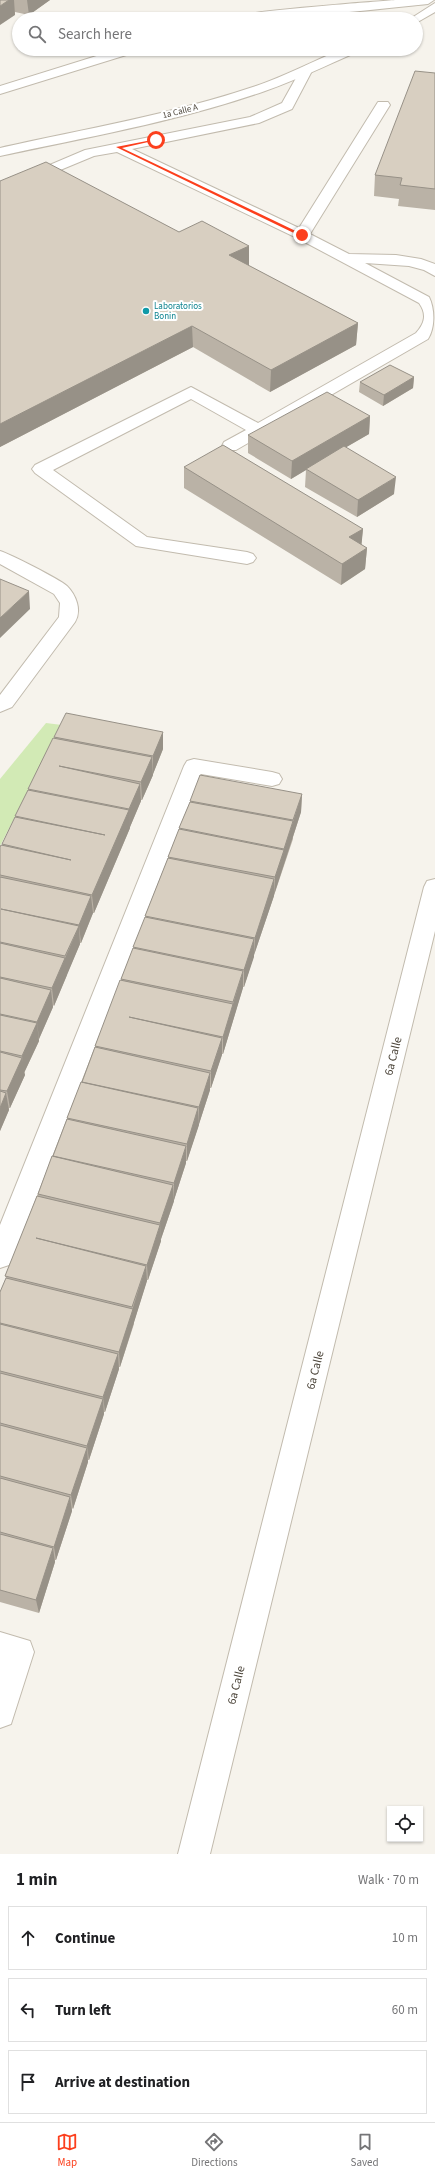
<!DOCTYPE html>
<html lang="en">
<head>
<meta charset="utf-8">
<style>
  body { margin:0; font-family:"Source Sans 3",sans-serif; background:#f2f2f2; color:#202124 }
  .controls { position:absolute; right:12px; bottom:12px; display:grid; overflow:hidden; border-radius:0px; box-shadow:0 1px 3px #0004 }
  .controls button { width:36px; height:36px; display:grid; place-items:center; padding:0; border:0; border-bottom:1px solid #e0e0e0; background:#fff; color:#202124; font:20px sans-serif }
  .stop { position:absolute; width:12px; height:12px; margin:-9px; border:3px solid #fc3f1d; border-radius:50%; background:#fff }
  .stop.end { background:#fc3f1d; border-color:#fff; box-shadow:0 1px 4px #0008 }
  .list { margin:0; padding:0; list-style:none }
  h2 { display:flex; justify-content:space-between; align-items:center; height:52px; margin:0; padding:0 16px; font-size:17px }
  h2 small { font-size:13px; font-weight:400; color:#757577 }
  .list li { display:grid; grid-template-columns:26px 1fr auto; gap:12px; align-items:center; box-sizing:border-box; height:64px; margin:0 8px 8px; padding:0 8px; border:1px solid #e0e0e0; border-radius:0px }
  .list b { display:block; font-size:15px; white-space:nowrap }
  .list em { font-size:13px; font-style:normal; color:#757577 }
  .icon { flex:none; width:22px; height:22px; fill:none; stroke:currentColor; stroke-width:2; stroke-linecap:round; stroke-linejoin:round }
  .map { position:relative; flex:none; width:435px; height:1854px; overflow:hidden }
  .search { position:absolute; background:#fff; box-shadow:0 1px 3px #0004; left:12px; right:12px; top:12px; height:44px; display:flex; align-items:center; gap:10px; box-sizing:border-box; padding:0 14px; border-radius:22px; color:#757577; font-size:15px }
  .sheet { height:268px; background:#fff }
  nav { display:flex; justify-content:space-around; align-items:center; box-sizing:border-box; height:56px; border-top:1px solid #e0e0e0; background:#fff; font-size:11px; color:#757577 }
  nav a { display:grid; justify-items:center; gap:2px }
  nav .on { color:#fc3f1d }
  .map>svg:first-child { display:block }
  .green { fill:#d2eab5 }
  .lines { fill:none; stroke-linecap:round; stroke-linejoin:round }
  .service-casing { stroke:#c2bbae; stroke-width:2 }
  .minor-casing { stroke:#c2bbae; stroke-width:2 }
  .service { fill:#fff; fill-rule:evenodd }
  .minor { fill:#fff; fill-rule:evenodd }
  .wall { fill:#bab2a6 }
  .shaded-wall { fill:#979187 }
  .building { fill:#d8cfc1; stroke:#979187 }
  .route { fill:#fc3f1d }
  .culture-dot { fill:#0f9aa8; stroke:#fff; stroke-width:1.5 }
  .labels { text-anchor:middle; stroke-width:4; stroke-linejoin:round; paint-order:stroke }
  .far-street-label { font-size:9px; fill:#4b4439; stroke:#fff }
  .far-culture-label { font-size:9px; fill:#0d838f; stroke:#fff; text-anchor:start }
  .near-street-label { font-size:12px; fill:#4b4439; stroke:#fff }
</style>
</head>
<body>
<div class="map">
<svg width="435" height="1854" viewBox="0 0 435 1854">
  <rect width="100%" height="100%" fill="#f6f3ec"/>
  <path class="green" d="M46 723 62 725 0 846V779Z"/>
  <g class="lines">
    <g class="service-casing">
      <path id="service" d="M395 0H434L428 4C360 11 293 19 225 19 230 12 374 2 395 0Z
        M119 49H138L136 52 0 94V86Z
        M307 65 313 69 292 109 259 123 132 149 299 228 378 102H388L390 105 310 234 349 254 396 255 421 259 435 264V276L424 270 409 266 365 263 429 297C435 309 435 328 428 339L236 450H224L222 446 224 442 246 430 191 399 53 470 147 537 247 552 253 554 256 558 253 562 247 564 136 546 35 473 32 469 35 465 191 387 258 423 416 333C425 323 427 314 419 303L297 238 117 152 94 156 0 195V186L85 150 250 117 282 103 301 69Z
        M0 551C10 554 59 579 67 586 76 595 82 610 75 622L12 707 0 712V695L59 617 60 603 54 594 0 564Z"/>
    </g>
    <g class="minor-casing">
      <path id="minor" d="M435 3V12L416 23V19H410Z
        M342 49H359L357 52C327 65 297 80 265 91 180 121 88 137 0 156V148C85 129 173 114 256 86 285 76 314 61 342 49Z
        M194 759 272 772 279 774 282 779 279 784 272 786 201 774 13 1257 9 1265 0 1268V1225L184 766 187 761Z
        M435 879V931L210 1854H178L424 887 427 881Z
        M0 1632 30 1641 34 1652 11 1724 0 1728Z"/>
    </g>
    <use href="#service" class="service"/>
    <use href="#minor" class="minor"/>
  </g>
  <path class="wall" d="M0 0H50L29 15 15 12V15Z
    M435 73V210L398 206 399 199 374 196 375 175Z
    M0 181 179 232 249 246V266L358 323 356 345 270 392 193 347 0 447Z
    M414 377 413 388 383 406 359 392 360 382Z
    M370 416 369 434 346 447 394 494 357 517 305 487 306 470 291 479 248 453V435Z
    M184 467 363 529 361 545 367 548 365 569 341 585 184 488Z
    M163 732V749L153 774V775L142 800H141V801L130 827V828L94 913H93L81 943H80V944L67 974V975L54 1006 53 1005V1007L39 1039V1041L24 1073 25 1075 10 1108H9V1110L0 1131V847L2 845V844L15 817V816L28 790V789L54 738V737Z
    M302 794 301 812 293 837V839L254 955 244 987H243L223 1054H222L211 1088H210V1090L199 1124 187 1161H186V1163L174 1200V1201L161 1239H160L161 1241 148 1280H147L134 1322V1324L120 1367H119V1369L105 1412H104V1414L89 1460H88V1462L73 1509 72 1508V1511L56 1560H55V1562L39 1613 0 1602V1292L6 1278 5 1276 38 1196V1194L53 1157V1156L68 1119 67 1118 96 1048 95 1046 121 980V979L146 917 145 916 168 858V857L179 830V828L190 802V801Z"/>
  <path class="shaded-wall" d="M9 0H14L15 15 0 25V6Z
    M27 0H50L29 15Z
    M249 246V267L229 255Z
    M358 323 356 345 270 392 271 370Z
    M192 326 193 347 0 447V424Z
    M414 377 413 388 383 406 384 395Z
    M370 416 369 434 307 470 306 469V470L291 479 292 461Z
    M396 477 394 494 357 517 358 500Z
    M363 529 361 550 349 537Z
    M367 548 365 569 341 585 342 564Z
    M29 591 30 609 0 638V618Z
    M163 732V749L153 774V756Z
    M152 757 153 775 142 800 141 782Z
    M140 784 141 801 130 827 129 809Z
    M302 794 301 812 274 895 275 877Z
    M129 810 130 828 94 913 92 895Z
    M274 879V896L254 955 255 938Z
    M91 896 93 913 81 943 79 925Z
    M79 926 80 944 54 1006 52 988Z
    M254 939V957L244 987V970Z
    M243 971V988L223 1054V1037Z
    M51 990 53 1007 39 1039 37 1022Z
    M37 1023 39 1041 24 1073 22 1056Z
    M222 1038V1055L211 1088V1071Z
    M22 1058 25 1075 10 1108 7 1091Z
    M210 1073V1090L199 1124V1107Z
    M6 1093 9 1110 0 1131V1108Z
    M198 1108 199 1125 187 1161V1144Z
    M186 1146V1163L174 1200V1183Z
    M173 1185 174 1201 161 1239 160 1223Z
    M160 1225 161 1241 148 1280 147 1265Z
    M146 1266 147 1281 120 1367 119 1352Z
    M118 1354 119 1369 105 1412 103 1397Z
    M103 1399 104 1414 89 1460 87 1446Z
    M87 1448 88 1462 73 1509 71 1495Z
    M70 1497 72 1511 56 1560 54 1547Z
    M53 1548 55 1562 39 1613 36 1600Z"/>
  <path class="building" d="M0 0H9L0 6Z
    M415 71 435 73V189L400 185 402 178 375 175Z
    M46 162 179 232 202 221 249 246 229 255 358 323 271 370 192 326 0 424V181Z
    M390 365 414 377 384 395 360 382Z
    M327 392 370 416 292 461 248 435Z
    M223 445 363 529 349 537 367 548 342 564 184 467Z
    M344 446 396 477 358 500 306 469Z
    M0 579 29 591 0 618Z
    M66 713 163 732 153 756 54 737Z
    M53 738 152 757 141 782 59 766 140 784 129 809 28 789Z
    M200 775 302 794 293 820 190 801Z
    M28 790 129 810 92 895 0 875V847L1 845 71 860 2 844 15 817 105 835 15 816Z
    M190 802 293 821 284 849 179 828Z
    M179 829 284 850 275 877 168 857Z
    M168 858 274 879 255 938 145 916Z
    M0 877 91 896 79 925 1 909 79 926 65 956 0 942Z
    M145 917 254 939 244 970 133 947Z
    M0 943 65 958 52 988 0 977Z
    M133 948 243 971 233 1002 121 979Z
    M0 978 51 990 37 1022 0 1014Z
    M120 980 233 1004 223 1037 129 1017 222 1038 211 1071 95 1046Z
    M0 1015 37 1023 22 1056 0 1051Z
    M95 1047 210 1073 199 1107 82 1082Z
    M0 1052 22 1058 7 1091 0 1090Z
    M81 1082 198 1108 187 1144 67 1118Z
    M0 1091 6 1093 0 1108Z
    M67 1119 186 1146 174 1183 53 1156Z
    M52 1156 173 1185 160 1223 38 1194Z
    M37 1196 160 1225 147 1265 36 1238 146 1266 132 1307 5 1276Z
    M6 1278 133 1309 119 1352 0 1323V1292Z
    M0 1324 118 1354 103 1397 0 1371Z
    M0 1373 103 1399 87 1446 0 1423Z
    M0 1425 87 1448 71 1495 0 1476Z
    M0 1478 70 1497 54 1547 0 1532Z
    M0 1534 53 1548 36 1600 0 1590Z"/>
  <path class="route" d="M157 139V140L122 148 304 235 300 236 116 147Z"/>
  <circle class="culture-dot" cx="146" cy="311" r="4"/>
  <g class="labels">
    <g class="far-street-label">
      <text transform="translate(180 111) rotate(-14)" y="3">1a Calle A</text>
    </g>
    <g class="far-culture-label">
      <text x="154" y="309">Laboratorios<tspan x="154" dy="10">Bonin</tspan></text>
    </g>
    <g class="near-street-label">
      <text transform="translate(393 1056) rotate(-76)" y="4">6a Calle</text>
      <text transform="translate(315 1370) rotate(-76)" y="4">6a Calle</text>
      <text transform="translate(236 1685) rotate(-76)" y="4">6a Calle</text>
    </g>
  </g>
</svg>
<div class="controls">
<button><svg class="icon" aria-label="locate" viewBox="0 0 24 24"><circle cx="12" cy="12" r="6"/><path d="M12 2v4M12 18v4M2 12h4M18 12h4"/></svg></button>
</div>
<div class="stop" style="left:156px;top:140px"></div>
<div class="stop end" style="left:302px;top:235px"></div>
<div class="search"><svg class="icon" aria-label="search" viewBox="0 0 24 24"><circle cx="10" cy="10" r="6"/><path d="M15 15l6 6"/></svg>Search here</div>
</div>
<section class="sheet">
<h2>1 min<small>Walk · 70 m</small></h2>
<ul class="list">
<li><svg class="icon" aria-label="ahead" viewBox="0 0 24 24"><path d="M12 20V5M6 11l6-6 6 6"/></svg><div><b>Continue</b></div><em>10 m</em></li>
<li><svg class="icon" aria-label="left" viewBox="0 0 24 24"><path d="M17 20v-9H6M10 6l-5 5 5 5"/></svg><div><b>Turn left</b></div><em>60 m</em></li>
<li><svg class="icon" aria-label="arrive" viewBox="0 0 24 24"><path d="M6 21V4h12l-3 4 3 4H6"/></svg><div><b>Arrive at destination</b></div></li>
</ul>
</section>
<nav>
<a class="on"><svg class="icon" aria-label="map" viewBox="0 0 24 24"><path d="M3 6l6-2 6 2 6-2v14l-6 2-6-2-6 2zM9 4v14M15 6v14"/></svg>Map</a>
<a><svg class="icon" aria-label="directions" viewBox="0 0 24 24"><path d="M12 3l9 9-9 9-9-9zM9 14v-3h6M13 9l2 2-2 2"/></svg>Directions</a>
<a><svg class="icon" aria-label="saved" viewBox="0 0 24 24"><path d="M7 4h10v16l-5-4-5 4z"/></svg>Saved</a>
</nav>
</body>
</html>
